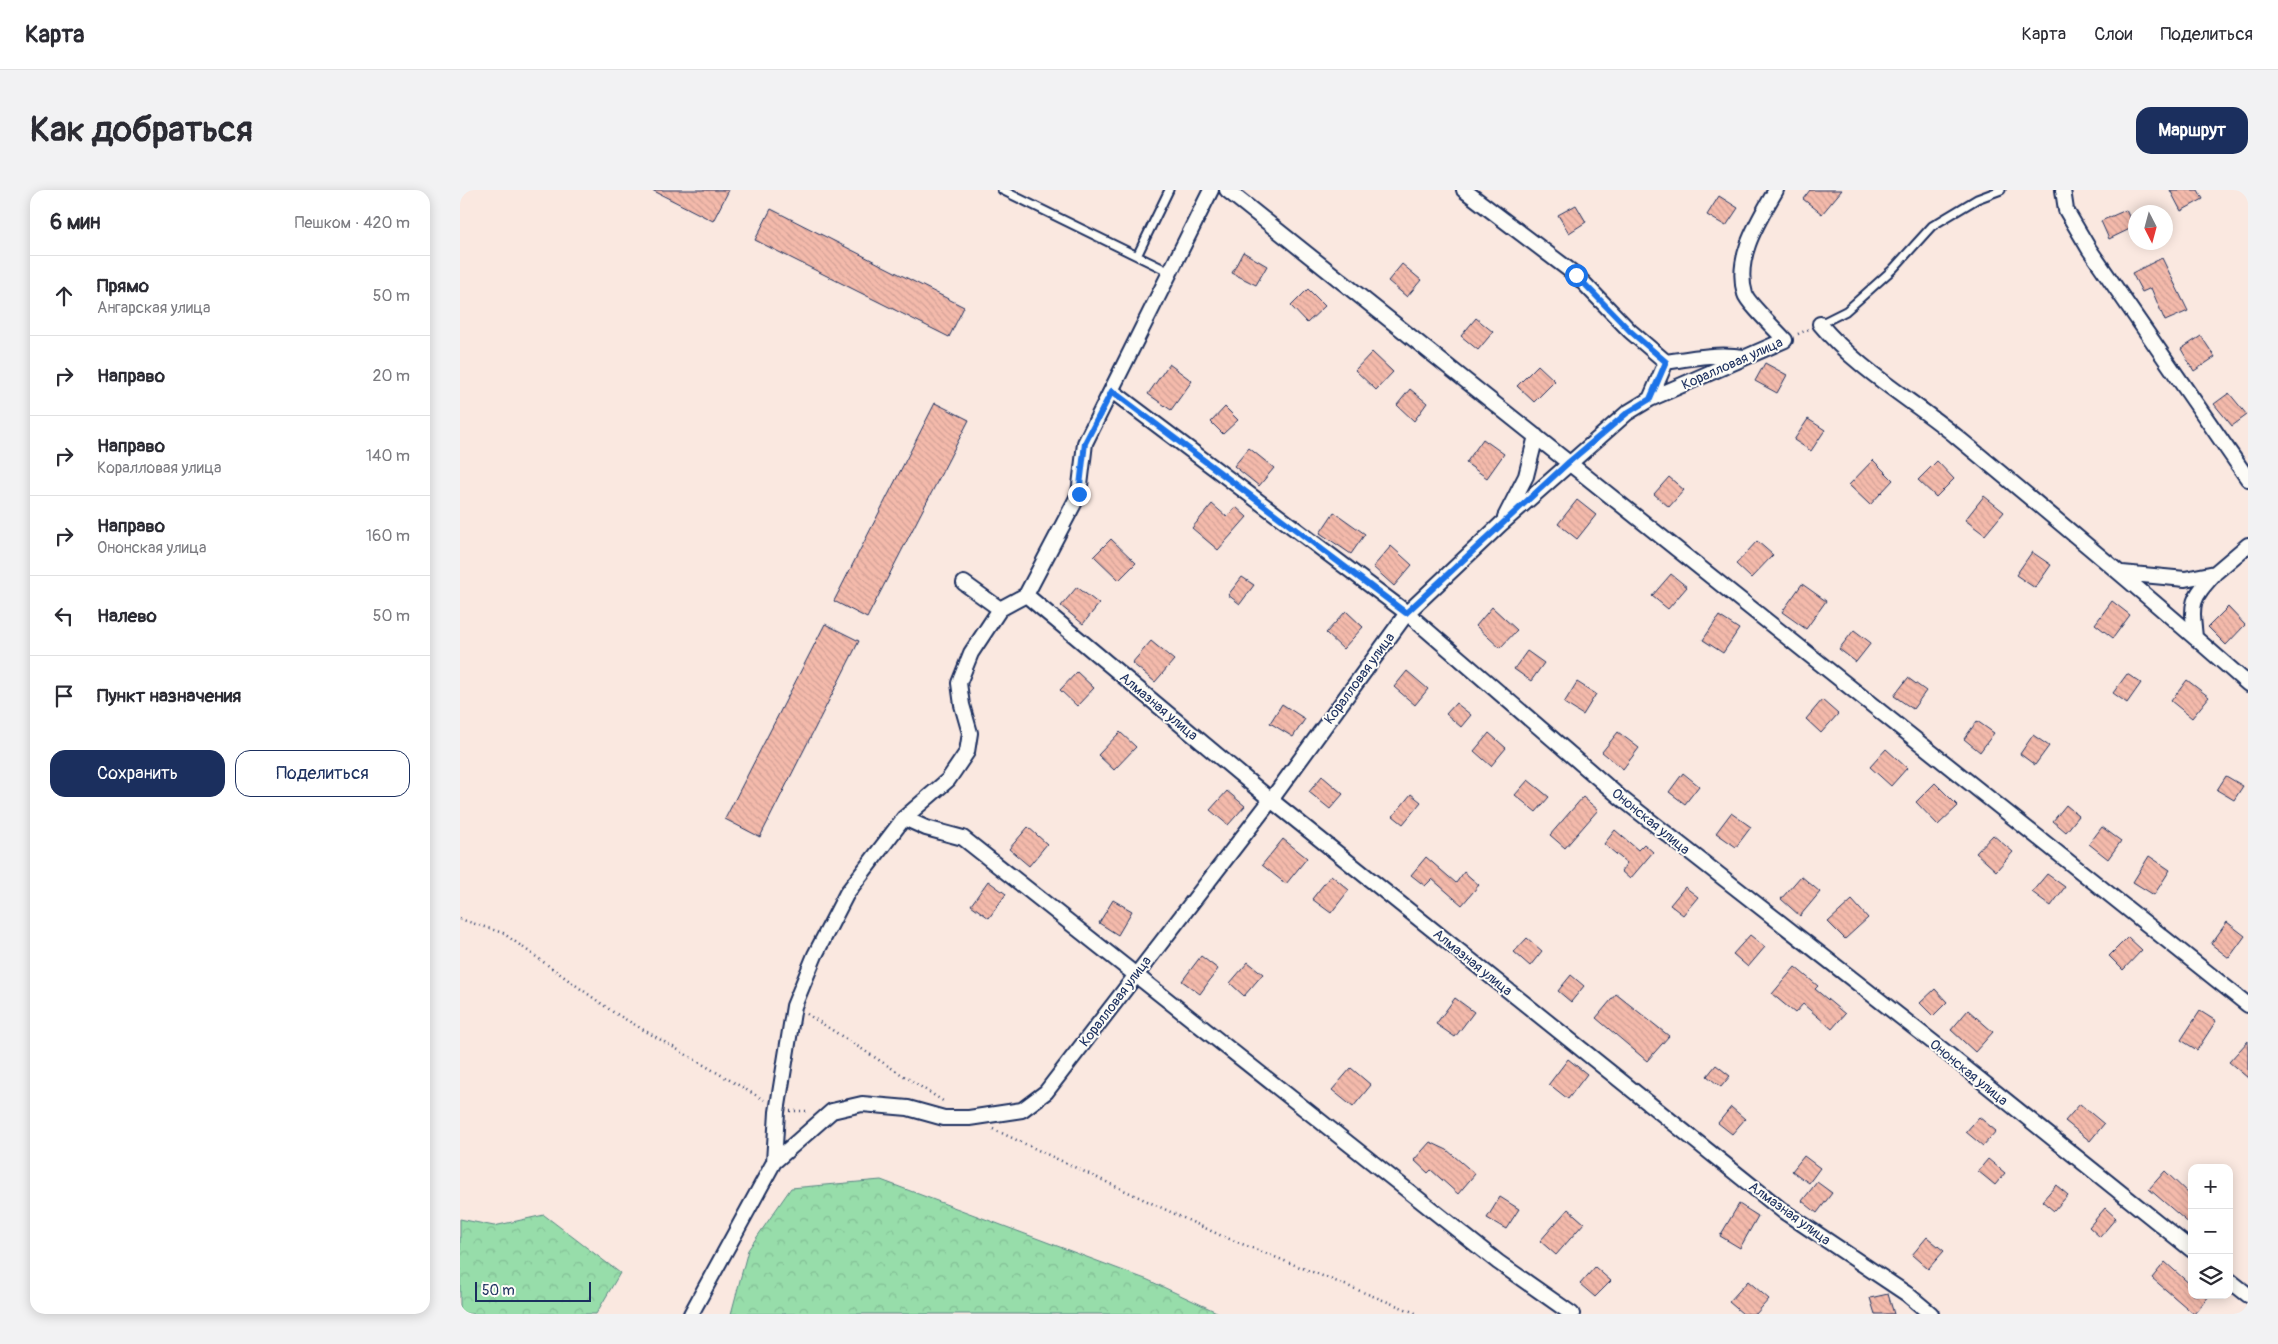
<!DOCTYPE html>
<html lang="ru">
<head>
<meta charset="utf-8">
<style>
  body { margin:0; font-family:Pangolin,sans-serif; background:#f2f2f3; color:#2b2b33 }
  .controls { position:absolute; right:15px; bottom:15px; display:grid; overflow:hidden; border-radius:10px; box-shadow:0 2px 12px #0003 }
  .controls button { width:45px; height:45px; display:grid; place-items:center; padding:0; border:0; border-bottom:1px solid #e1e1e2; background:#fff; color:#2b2b33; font:25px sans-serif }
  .compass { position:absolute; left:1668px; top:15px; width:45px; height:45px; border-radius:50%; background:#fff; box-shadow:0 2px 12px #0003; rotate:174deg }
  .scale { position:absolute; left:15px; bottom:12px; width:116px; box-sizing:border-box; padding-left:5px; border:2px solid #1b2f5e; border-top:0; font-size:14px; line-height:18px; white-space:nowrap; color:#1b2f5e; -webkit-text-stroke:4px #fdfcf7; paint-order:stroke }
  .stop { position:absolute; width:15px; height:15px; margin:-11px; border:4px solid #1a73e8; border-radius:50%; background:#fff }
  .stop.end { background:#1a73e8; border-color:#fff; box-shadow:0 1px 5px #0008 }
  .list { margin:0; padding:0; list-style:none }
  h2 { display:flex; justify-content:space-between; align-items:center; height:65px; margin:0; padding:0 20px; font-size:21px }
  h2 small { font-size:16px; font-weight:400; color:#7c7c81 }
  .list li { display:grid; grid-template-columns:32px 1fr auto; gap:15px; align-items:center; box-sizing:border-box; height:80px; padding:0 20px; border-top:1px solid #e1e1e2 }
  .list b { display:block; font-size:19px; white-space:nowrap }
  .list p { margin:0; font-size:16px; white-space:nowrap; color:#7c7c81 }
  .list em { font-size:16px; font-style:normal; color:#7c7c81 }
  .actions { display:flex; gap:10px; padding:15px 20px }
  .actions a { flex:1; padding:11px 0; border:1px solid #1b2f5e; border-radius:15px; text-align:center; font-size:18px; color:#1b2f5e }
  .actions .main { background:#1b2f5e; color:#fff }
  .icon { flex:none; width:28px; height:28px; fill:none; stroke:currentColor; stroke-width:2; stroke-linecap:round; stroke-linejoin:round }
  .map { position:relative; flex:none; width:1788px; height:1124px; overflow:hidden; border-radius:15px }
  header { display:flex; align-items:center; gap:30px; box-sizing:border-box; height:70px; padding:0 25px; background:#fff; border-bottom:1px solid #e1e1e2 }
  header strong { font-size:24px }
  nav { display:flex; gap:28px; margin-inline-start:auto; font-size:18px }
  .intro { display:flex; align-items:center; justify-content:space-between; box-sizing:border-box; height:120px; padding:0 30px }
  h1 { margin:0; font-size:35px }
  .button { padding:12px 22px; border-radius:15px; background:#1b2f5e; color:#fff; font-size:18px; font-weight:700 }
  main { display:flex; gap:30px; padding:0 30px }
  aside { flex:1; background:#fff; border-radius:15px; box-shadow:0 2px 12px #0003 }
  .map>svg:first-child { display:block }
  .forest { fill:url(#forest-crowns); stroke:#598684 }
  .building { fill:url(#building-back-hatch); stroke:#1b2f5e }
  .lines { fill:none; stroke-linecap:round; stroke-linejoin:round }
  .lane-casing { stroke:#1b2f5e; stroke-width:11 }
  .street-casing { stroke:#1b2f5e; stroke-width:18 }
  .path { stroke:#1b2f5e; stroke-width:2.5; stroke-dasharray:1 4; stroke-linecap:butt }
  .lane { stroke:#fdfcf7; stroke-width:7 }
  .street { stroke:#fdfcf7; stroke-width:14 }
  .route { stroke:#1a73e8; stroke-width:6 }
  .labels { text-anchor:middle; stroke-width:4; stroke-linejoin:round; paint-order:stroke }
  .street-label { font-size:14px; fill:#1b2f5e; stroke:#fdfcf7 }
</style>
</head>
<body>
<header>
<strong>Карта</strong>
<nav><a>Карта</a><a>Слои</a><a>Поделиться</a></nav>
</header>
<div class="intro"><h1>Как добраться</h1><a class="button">Маршрут</a></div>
<main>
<aside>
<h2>6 мин<small>Пешком · 420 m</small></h2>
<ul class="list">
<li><svg class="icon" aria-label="ahead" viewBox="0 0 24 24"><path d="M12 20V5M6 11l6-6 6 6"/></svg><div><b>Прямо</b><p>Ангарская улица</p></div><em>50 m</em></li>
<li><svg class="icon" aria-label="right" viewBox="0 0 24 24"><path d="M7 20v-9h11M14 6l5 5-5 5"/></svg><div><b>Направо</b></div><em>20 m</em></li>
<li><svg class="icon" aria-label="right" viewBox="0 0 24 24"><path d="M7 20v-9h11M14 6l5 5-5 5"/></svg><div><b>Направо</b><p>Коралловая улица</p></div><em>140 m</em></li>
<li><svg class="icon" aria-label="right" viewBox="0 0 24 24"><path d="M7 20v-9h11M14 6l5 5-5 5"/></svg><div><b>Направо</b><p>Ононская улица</p></div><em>160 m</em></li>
<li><svg class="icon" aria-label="left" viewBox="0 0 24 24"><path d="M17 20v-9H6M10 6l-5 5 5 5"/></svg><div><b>Налево</b></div><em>50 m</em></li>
<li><svg class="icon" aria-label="arrive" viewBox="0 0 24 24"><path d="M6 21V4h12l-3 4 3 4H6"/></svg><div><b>Пункт назначения</b></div></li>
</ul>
<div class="actions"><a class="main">Сохранить</a><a>Поделиться</a></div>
</aside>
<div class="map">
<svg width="1788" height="1124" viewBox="0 0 1788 1124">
  <defs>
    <pattern id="forest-crowns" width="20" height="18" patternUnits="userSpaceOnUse" patternTransform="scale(1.25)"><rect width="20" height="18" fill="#97ddaa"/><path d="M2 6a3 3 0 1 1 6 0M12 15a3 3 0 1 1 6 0" fill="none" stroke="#82be95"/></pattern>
    <pattern id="building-back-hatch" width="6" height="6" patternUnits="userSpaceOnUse" patternTransform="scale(1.25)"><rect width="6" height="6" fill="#f4baab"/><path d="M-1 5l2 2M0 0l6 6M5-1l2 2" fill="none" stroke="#d1a096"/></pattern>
  </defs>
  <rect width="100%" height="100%" fill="#fae8e0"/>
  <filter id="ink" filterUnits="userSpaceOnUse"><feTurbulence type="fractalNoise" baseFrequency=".02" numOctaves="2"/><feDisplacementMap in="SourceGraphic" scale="10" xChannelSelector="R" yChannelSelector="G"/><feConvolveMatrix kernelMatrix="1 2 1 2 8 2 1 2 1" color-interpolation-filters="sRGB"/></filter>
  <g filter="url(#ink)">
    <path class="forest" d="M421 990 688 1090 761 1124H271L288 1060 331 998Z
      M84 1025 160 1083 136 1124H0V1029L34 1036Z"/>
    <path class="building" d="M192 0H269L253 31Z
      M1350 0H1382L1362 24 1343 9Z
      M1710 0H1738L1743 9 1721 21Z
      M1259 6 1278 18 1266 36 1247 25Z
      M1116 15 1126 32 1109 43 1098 25Z
      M311 19 504 117 489 147 295 50Z
      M1666 20 1674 37 1649 49 1641 31Z
      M783 62 807 76 796 95 772 83Z
      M1702 68 1728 121 1705 131 1691 98 1682 102 1672 83Z
      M942 74 961 90 947 107 928 91Z
      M848 99 865 116 847 133 831 116Z
      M1016 128 1033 142 1018 160 1001 146Z
      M1741 146 1755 167 1734 181 1721 159Z
      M912 162 933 182 916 200 895 180Z
      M1305 173 1327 185 1317 203 1295 191Z
      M709 174 732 191 711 220 688 204Z
      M1078 175 1095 191 1074 212 1057 196Z
      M950 199 967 213 954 231 937 215Z
      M1769 203 1787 225 1772 236 1754 214Z
      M475 213 509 230 407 428 374 411Z
      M765 217 778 230 763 244 751 232Z
      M1348 229 1365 240 1351 261 1334 250Z
      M1023 249 1044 264 1027 288 1006 273Z
      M789 258 814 278 799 296 774 276Z
      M1413 270 1433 290 1410 315 1389 295Z
      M1477 271 1494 289 1476 307 1458 290Z
      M1209 287 1224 300 1209 317 1194 304Z
      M1524 306 1544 322 1525 345 1505 330Z
      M1117 310 1136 325 1117 349 1098 334Z
      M752 314 767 327 776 317 787 327 758 360 732 338Z
      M874 322 905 344 891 364 860 343Z
      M651 349 676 373 659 390 634 366Z
      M1297 351 1313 365 1291 388 1276 374Z
      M931 356 952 375 934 396 913 377Z
      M1572 362 1591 375 1575 398 1556 385Z
      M1211 384 1227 397 1208 419 1192 406Z
      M782 387 794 395 780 414 768 405Z
      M1342 394 1366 411 1346 439 1322 422Z
      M617 397 639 414 623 434 601 416Z
      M1652 411 1670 425 1653 448 1635 434Z
      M1032 417 1057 440 1040 458 1016 436Z
      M1768 417 1785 435 1766 455 1748 437Z
      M886 421 903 437 883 459 866 443Z
      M1259 426 1279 439 1263 463 1243 450Z
      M365 434 399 451 300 647 265 629Z
      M1394 440 1411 453 1396 472 1379 459Z
      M691 451 714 470 695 492 672 473Z
      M1067 461 1084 473 1071 491 1054 479Z
      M947 481 968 499 955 515 934 497Z
      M617 482 634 498 617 516 600 500Z
      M1667 484 1681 493 1667 513 1653 503Z
      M1448 488 1466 501 1453 519 1434 506Z
      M1727 490 1749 507 1732 528 1711 511Z
      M1117 492 1136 504 1123 525 1104 513Z
      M1362 510 1378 524 1361 543 1346 529Z
      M996 513 1011 525 1001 537 986 524Z
      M822 514 845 529 833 547 810 533Z
      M1517 531 1534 543 1520 562 1504 549Z
      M660 542 676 557 654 580 638 565Z
      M1158 542 1179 558 1163 579 1142 562Z
      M1029 543 1046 558 1031 576 1014 561Z
      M1573 545 1589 556 1575 575 1560 564Z
      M1426 559 1447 578 1431 596 1410 577Z
      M1223 583 1239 596 1225 614 1209 602Z
      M862 586 883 604 870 619 849 602Z
      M1766 586 1783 596 1774 610 1757 600Z
      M1068 590 1089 607 1076 622 1055 605Z
      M1475 593 1498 616 1478 635 1456 612Z
      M767 601 785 616 768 635 750 620Z
      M951 604 961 612 943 634 933 626Z
      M1123 607 1138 620 1105 658 1090 645Z
      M1606 615 1619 626 1606 642 1593 631Z
      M1271 623 1291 637 1276 657 1256 643Z
      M568 637 587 654 569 676 549 659Z
      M1642 637 1661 651 1648 669 1629 654Z
      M1155 640 1178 660 1184 654 1193 662 1170 689 1161 681 1167 673 1144 654Z
      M1533 645 1553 662 1536 681 1516 663Z
      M823 649 847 668 826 694 802 675Z
      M1689 666 1710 680 1694 705 1673 692Z
      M966 667 996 693 1004 682 1019 695 1002 715 972 689 965 696 951 685Z
      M1587 684 1605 697 1591 716 1572 702Z
      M871 685 889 700 871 723 852 709Z
      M1341 686 1360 702 1340 726 1321 709Z
      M528 691 546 704 529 728 511 715Z
      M1225 697 1238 707 1223 725 1210 715Z
      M653 710 672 721 658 745 639 733Z
      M1392 710 1408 728 1385 749 1368 732Z
      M1767 732 1785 746 1769 768 1751 754Z
      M1290 745 1305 757 1288 777 1273 764Z
      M1668 747 1682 760 1663 780 1649 766Z
      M1067 748 1082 761 1070 776 1054 762Z
      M741 766 758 779 740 804 722 791Z
      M788 772 803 784 784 806 770 793Z
      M1335 777 1358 796 1355 799 1385 824 1372 839 1343 814 1335 823 1312 804Z
      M1111 785 1124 796 1111 812 1098 801Z
      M1475 799 1487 812 1473 826 1460 813Z
      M1156 804 1209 846 1187 871 1136 828Z
      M995 808 1014 822 995 847 976 834Z
      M1508 820 1533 842 1515 862 1491 840Z
      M1740 821 1756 831 1737 860 1721 850Z
      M1788 851V888L1769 872Z
      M1108 869 1127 884 1108 909 1089 894Z
      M1256 875 1270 886 1261 897 1247 886Z
      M891 878 911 895 893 917 872 900Z
      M1620 914 1644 934 1630 951 1605 931Z
      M1271 917 1285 929 1272 944 1258 933Z
      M1519 927 1536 941 1523 956 1506 942Z
      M970 952 987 960 1015 984 998 1004 971 980 968 983 954 970Z
      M1344 966 1360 978 1349 993 1332 981Z
      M1528 969 1545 983 1535 995 1518 981Z
      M1705 981 1732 1007V1036L1689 999Z
      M1357 992 1372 1003 1357 1023 1342 1011Z
      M1596 995 1608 1005 1594 1021 1582 1011Z
      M1040 1007 1059 1019 1046 1039 1027 1028Z
      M1279 1014 1298 1026 1280 1058 1260 1046Z
      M1645 1018 1656 1028 1640 1047 1629 1037Z
      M1108 1019 1124 1033 1096 1065 1080 1051Z
      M1467 1047 1484 1061 1468 1079 1452 1065Z
      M1705 1072 1732 1096V1105H1750L1734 1124 1692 1088Z
      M1135 1077 1151 1091 1135 1107 1120 1094Z
      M1288 1091 1309 1109 1296 1124H1283L1269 1112Z
      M1428 1104 1434 1124H1415L1410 1108Z"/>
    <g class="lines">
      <g class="lane-casing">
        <path id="lane" d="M542 0 677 66
          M709 0 677 66 710 82
          M1360 134 1386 121 1433 79 1472 36 1517 9 1541 0"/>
      </g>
      <g class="street-casing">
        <path id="street" d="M767 0 1788 815
          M1004 0 1116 85 1170 141 1206 172
          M1603 0 1606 20 1629 59 1788 289
          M1360 134C1398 180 1451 209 1497 247 1595 328 1692 409 1788 494
          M1206 172C1232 168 1257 163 1284 167
          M652 201 947 423 1161 608 1488 864 1732 1060
          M1190 209 1206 172
          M1045 327 1066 286 1076 246
          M1662 383 1725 389 1755 383 1788 355
          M566 405 811 610 1323 1021 1447 1104 1471 1124
          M540 419 566 405 619 304 625 253 751 0
          M1735 447C1731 411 1731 410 1755 383
          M444 628 466 638 503 648 1038 1072 1112 1124
          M314 972 372 921 402 914 448 918 484 928H509L562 920 586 902 811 610 947 423 1041 334 1167 223 1190 209 1325 150C1317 141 1287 112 1285 104 1274 67 1299 30 1316 0
          M1769 1090 1788 1105
          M231 1124 314 972 317 922 334 816 355 765 387 703 444 628 488 590 507 562 510 543 502 515 499 493 511 463 540 419 504 393"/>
      </g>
      <path class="path" d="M1338 144 1349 139
        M0 729 43 743 153 822 304 910
        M347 824 483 911
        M330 921H350
        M533 939 762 1046 958 1124"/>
      <use href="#lane" class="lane"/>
      <use href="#street" class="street"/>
    </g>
  </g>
  <g class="lines" filter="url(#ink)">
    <path class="route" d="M619 304 625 253 652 201 946 423 1109 272 1167 223 1190 209 1206 172 1170 141 1116 85"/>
  </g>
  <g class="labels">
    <g class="street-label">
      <text transform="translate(1272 173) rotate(-24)" y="5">Коралловая улица</text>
      <text transform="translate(899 488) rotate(-54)" y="5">Коралловая улица</text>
      <text transform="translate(699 516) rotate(40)" y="5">Алмазная улица</text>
      <text transform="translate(1191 631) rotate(39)" y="5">Ононская улица</text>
      <text transform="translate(1013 772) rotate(39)" y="5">Алмазная улица</text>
      <text transform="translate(655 811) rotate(-53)" y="5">Коралловая улица</text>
      <text transform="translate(1509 882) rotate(39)" y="5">Ононская улица</text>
      <text transform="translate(1330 1023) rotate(36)" y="5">Алмазная улица</text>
    </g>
  </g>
</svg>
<div class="controls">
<button>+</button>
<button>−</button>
<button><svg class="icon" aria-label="layers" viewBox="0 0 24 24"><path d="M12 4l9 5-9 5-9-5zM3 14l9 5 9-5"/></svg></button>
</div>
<svg class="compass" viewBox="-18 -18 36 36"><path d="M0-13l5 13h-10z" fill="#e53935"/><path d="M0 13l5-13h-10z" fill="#7c7c81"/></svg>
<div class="scale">50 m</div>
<div class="stop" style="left:1116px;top:85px"></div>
<div class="stop end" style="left:619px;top:304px"></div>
</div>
</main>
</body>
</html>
